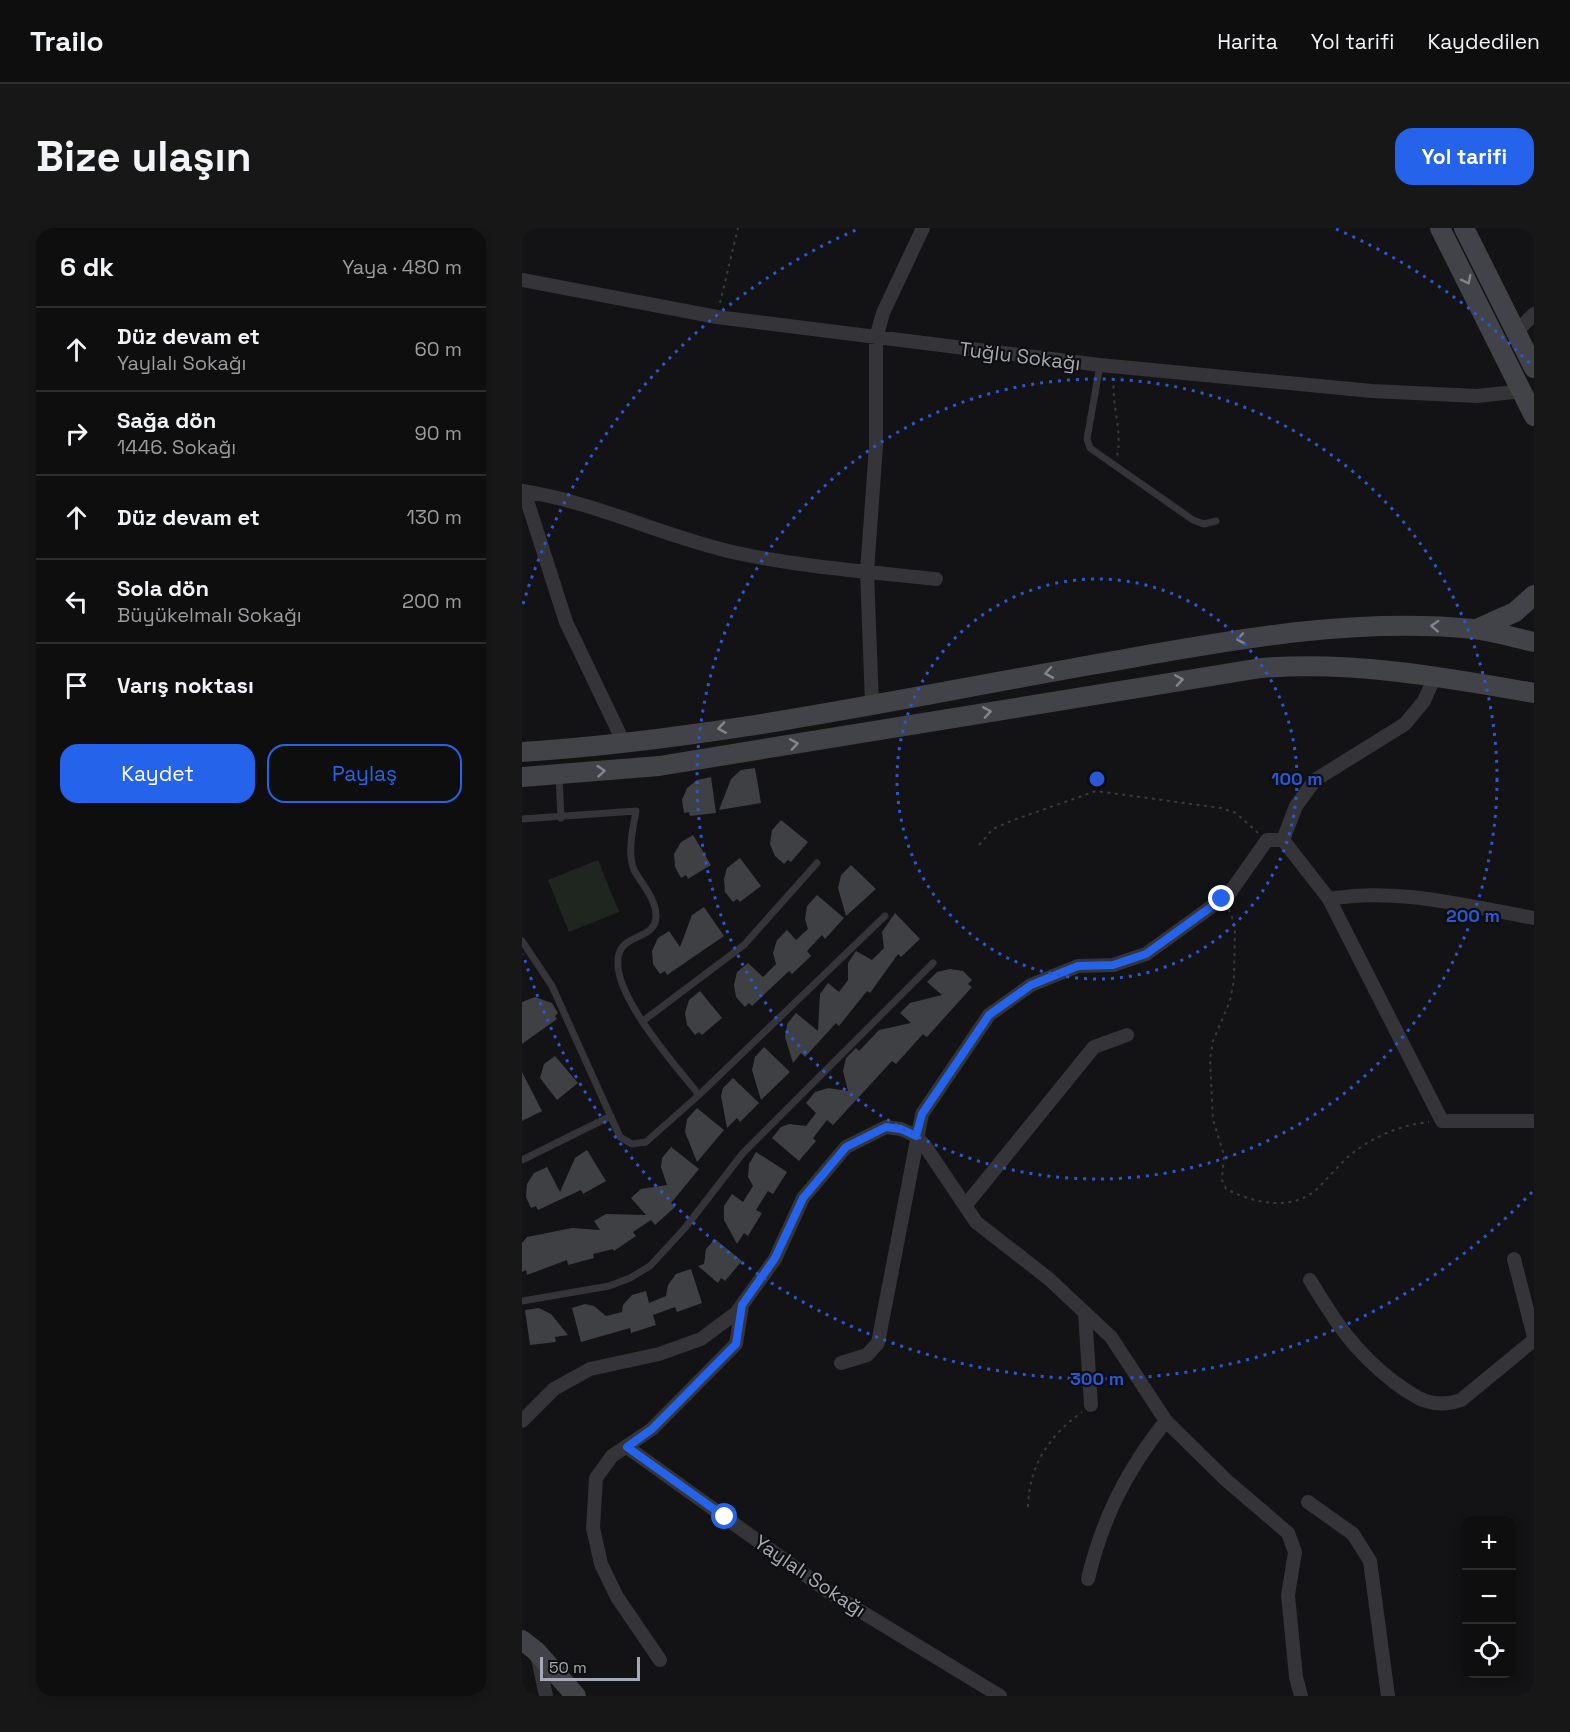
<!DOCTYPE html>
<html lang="tr">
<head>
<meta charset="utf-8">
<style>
  body { margin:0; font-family:"Space Grotesk",sans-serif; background:#171718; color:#f1f3f6 }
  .controls { position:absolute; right:18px; bottom:18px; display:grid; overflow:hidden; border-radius:12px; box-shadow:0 3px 9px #0003 }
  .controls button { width:54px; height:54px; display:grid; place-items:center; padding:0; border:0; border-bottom:2px solid #2e2e2f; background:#0e0e0f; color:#f1f3f6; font:30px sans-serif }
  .scale { position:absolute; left:18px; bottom:15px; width:100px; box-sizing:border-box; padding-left:6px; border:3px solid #a5a9b3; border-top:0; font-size:16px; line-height:21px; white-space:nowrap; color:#a5a9b3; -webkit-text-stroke:4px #0e0d0f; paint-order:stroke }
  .stop { position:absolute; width:18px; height:18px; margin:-14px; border:4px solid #2563eb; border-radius:50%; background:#fff }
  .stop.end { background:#2563eb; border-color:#fff; box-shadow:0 2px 6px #0008 }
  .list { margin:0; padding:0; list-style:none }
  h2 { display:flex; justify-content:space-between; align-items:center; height:78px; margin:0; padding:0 24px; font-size:26px }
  h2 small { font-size:20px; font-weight:400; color:#9b9c9e }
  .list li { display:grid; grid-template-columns:39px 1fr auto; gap:18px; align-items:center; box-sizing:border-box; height:84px; padding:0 24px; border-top:2px solid #2e2e2f }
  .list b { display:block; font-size:22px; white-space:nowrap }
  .list p { margin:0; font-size:20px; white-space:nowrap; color:#9b9c9e }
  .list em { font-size:20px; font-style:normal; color:#9b9c9e }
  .actions { display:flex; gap:12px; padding:18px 24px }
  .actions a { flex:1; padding:14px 0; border:2px solid #2563eb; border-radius:18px; text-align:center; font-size:21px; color:#2563eb }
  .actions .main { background:#2563eb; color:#fff }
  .icon { flex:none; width:33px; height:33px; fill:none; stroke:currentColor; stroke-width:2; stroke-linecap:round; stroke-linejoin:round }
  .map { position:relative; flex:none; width:1012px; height:1468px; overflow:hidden; border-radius:18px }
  header { display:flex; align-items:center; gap:36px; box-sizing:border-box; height:84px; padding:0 30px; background:#0e0e0f; border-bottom:2px solid #2e2e2f }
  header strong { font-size:28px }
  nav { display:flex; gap:33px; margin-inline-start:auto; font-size:21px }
  .intro { display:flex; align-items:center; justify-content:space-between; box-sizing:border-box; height:144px; padding:0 36px }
  h1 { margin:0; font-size:42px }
  .button { padding:15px 27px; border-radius:18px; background:#2563eb; color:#fff; font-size:21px; font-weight:700 }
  main { display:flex; gap:36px; padding:0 36px }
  aside { flex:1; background:#0e0e0f; border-radius:18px; box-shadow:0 3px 9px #0003 }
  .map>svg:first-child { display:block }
  .green { fill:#1f2620 }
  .building { fill:#3f4044 }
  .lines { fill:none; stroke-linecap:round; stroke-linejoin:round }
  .path { stroke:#3a3b3f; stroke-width:2; stroke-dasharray:3 4.5; stroke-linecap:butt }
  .lane { stroke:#343439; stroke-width:7 }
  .street { stroke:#343439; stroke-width:14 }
  .secondary { stroke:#424348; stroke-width:20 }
  .oneway { stroke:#82858e }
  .route { stroke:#2563eb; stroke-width:8 }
  .ring { fill:none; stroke:#2b57d4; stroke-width:3; stroke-dasharray:3 6 }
  .labels { text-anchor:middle; stroke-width:4.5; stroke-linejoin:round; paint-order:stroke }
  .street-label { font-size:20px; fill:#a5a9b3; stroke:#0e0d0f }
  .centre { fill:#2b57d4; stroke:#0e0d0f; stroke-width:3 }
  .ring-label { font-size:18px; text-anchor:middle; font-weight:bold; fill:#2b57d4; stroke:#0e0d0f; stroke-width:4.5; stroke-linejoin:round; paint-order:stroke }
</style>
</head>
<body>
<header>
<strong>Trailo</strong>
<nav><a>Harita</a><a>Yol tarifi</a><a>Kaydedilen</a></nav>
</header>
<div class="intro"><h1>Bize ulaşın</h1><a class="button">Yol tarifi</a></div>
<main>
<aside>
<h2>6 dk<small>Yaya · 480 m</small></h2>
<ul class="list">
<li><svg class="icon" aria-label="ahead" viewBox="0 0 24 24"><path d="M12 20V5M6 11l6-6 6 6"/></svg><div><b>Düz devam et</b><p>Yaylalı Sokağı</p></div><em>60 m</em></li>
<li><svg class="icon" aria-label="right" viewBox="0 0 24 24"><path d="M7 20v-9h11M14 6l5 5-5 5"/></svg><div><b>Sağa dön</b><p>1446. Sokağı</p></div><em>90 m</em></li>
<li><svg class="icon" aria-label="ahead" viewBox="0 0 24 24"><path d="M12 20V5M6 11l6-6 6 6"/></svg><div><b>Düz devam et</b></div><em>130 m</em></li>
<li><svg class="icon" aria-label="left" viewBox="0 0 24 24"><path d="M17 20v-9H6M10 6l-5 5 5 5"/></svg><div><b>Sola dön</b><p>Büyükelmalı Sokağı</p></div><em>200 m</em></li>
<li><svg class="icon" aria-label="arrive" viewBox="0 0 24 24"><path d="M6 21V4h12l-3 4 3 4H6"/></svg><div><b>Varış noktası</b></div></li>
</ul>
<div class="actions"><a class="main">Kaydet</a><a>Paylaş</a></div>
</aside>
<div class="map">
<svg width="1012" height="1468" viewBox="0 0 1012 1468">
  <rect width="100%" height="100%" fill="#131214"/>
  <path class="green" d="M76 632 97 684 47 704 26 652Z"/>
  <path class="building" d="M233 540 239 575 197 582 209 551 219 542Z
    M189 549 194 585 168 588 167 584 162 585 160 572 165 560 175 552Z
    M259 592 286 614 269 634 266 632 262 636 253 628 248 616 250 602Z
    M171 607 189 637 166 651 164 647 159 650 153 639 152 626 159 614Z
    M218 630 239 658 218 674 215 671 211 674 203 664 202 651 205 640Z
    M329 637 354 661 324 688 316 660 319 647Z
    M295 667 322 690 303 711 300 707 285 723 289 728 270 746 267 743 230 778 227 775 223 779 214 769 212 757 215 744 226 735 241 749 254 736 251 725 255 712 265 702 274 712 286 701 283 691 285 678Z
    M182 679 202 708 145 747 143 743 138 746 131 736 130 723 136 710 147 703 158 719 170 687Z
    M373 685 398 711 379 729 376 726 348 765 345 763 317 798 314 795 283 829 279 825 271 835 263 809 265 796 274 785 296 803 298 766 306 755 317 764 326 752V735L334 723 350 732 362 720 360 704Z
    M428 741 441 743 450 752 446 756 450 759 405 809 401 806 374 836 370 833 311 897 305 892 291 910 294 913 277 933 250 910 259 899 267 896 284 898 294 885 284 875 293 864 306 860 326 863 321 843 324 830 334 820 337 823 357 802 389 795 378 785 388 775 420 767 405 754 415 744Z
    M178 763 200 790 180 807 177 804 173 807 165 797 163 785 167 772Z
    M13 769 30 775 36 785 33 788 35 791 0 816V774Z
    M242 819 268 844 239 872 230 842 233 829Z
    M33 828 56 855 35 872 18 850 22 836Z
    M0 844 20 883 0 893Z
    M211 850 237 875 218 894 215 890 205 900 199 868 201 860Z
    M175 880 202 902 175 934 163 904 165 891Z
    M149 919 177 941 149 975 153 979 133 997 129 992 111 1004 114 1008 92 1023 91 1021 71 1026 72 1030 46 1037 45 1032 5 1047 4 1042 0 1044V1015L5 1009 50 1000 78 1002 72 993 84 986 124 987 109 970 119 961 145 957 139 939 140 930Z
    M65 922 84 953 61 966 59 962 16 982 14 978 9 980 4 969 5 956 12 945 25 939 38 964 53 930Z
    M234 924 265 944 251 966 246 963 234 982 240 985 226 1008 222 1005 215 1016 202 992V978L210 966 221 974 231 958 226 949 227 936Z
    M193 1011 220 1033 203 1053 199 1050 196 1055 176 1038 182 1036 184 1021Z
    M169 1041 180 1075 155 1084 153 1079 131 1087 134 1097 109 1105 108 1100 59 1114 50 1080 63 1076 72 1078 84 1088 100 1084 101 1077 110 1067 124 1063 127 1075 144 1068 146 1057 154 1046Z
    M17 1080 29 1086 46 1107 33 1109 34 1114 8 1117 3 1082Z"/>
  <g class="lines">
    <path class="path" d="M198 75 216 0
      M592 150C589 176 601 204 595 228
      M457 617 471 601 489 593 574 563 699 580 714 585 736 605
      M707 681 713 698 712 751 708 773 691 813 688 831 691 892 702 927 700 952 704 961C732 975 769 984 795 961 806 950 816 938 827 928 850 909 878 897 907 894
      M506 1279C507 1237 527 1208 560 1184"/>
    <path class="lane" d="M578 137 565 211 568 220 671 292 682 296 694 293
      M37 548 39 590
      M0 591 114 583C111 601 105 624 112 642 119 655 134 671 134 687 135 710 106 706 98 723 82 759 156 840 177 867
      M0 713 30 758 98 909 110 916 124 914 177 867 363 688
      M121 793 222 717 295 635
      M0 932 89 888
      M0 1073 87 1058 108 1050 128 1038 163 1000 221 925 411 735"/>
    <path class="street" d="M0 52 195 89 578 137 850 163 955 168 1000 163
      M994 104 1012 86
      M0 263C74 274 142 309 215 325 280 339 348 344 414 351
      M2 263 44 394 102 515
      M350 476 345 344 354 218V110L361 85 401 0
      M761 612 807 671 920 893H1012
      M807 671C876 659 944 678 1012 690
      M443 978 572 819 605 807
      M992 1031 1012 1109
      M788 1052C814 1095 832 1123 872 1154 894 1170 911 1182 939 1172L1012 1112
      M563 1085 569 1177
      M319 1135 345 1127 356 1115 400 886 467 787 509 757 556 738 591 737 624 726 707 666 745 612H761L774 578 793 552 883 496 902 473 913 448
      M0 1193 32 1161 68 1141 137 1126 179 1111 214 1085 253 1031 281 970 324 919 364 899 379 901 394 908 403 918 454 994 527 1051 589 1109 644 1193 704 1252 766 1305 773 1324 766 1367 774 1449 779 1468
      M105 1219 307 1364 478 1468
      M786 1274 831 1306 848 1333 866 1468
      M566 1351C580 1291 605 1241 644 1193
      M15 1426 24 1468
      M138 1432 95 1369 79 1336 71 1300 74 1250 90 1228 130 1201 214 1116 220 1078"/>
    <path class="secondary" d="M918 0 1012 188
      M942 0 1012 140
      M955 401 993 384 1012 367
      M0 524C191 512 381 470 569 437 696 415 823 388 952 401 972 403 992 410 1012 414
      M0 549 137 538 739 440C831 433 921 449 1012 465
      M0 1412 14 1423 54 1468"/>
  </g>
  <defs><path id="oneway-chevron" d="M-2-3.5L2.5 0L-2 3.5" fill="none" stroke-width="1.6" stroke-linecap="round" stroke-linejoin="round" transform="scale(1.5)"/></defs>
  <g class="oneway">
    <use href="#oneway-chevron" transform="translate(945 52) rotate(63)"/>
    <use href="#oneway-chevron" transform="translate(913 398) rotate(-177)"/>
    <use href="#oneway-chevron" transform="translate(719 411) rotate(170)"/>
    <use href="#oneway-chevron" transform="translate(527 445) rotate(170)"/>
    <use href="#oneway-chevron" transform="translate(657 452) rotate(-9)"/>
    <use href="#oneway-chevron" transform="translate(465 484) rotate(-9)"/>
    <use href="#oneway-chevron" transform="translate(200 500) rotate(171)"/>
    <use href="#oneway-chevron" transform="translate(272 516) rotate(-9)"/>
    <use href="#oneway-chevron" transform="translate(79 543) rotate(-5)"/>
  </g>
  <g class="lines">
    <path class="route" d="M203 1289 105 1219 130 1201 214 1116 220 1077 253 1030 281 970 324 919 364 899 379 901 394 908 400 886 467 787 509 757 556 738 591 737 624 726 700 671"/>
  </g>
  <g class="ring">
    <circle cx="575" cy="551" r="200"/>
    <circle cx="575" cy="551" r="400"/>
    <path d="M1010 964A600 600 0 0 1 1 726M1 376A600 600 0 0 1 336 1M814 1A600 600 0 0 1 1010 138"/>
  </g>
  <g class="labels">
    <g class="street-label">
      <text transform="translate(498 128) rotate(7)" y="7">Tuğlu Sokağı</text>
      <text transform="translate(288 1348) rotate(34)" y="7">Yaylalı Sokağı</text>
    </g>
  </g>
  <circle cx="575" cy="551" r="9" class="centre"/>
  <g class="ring-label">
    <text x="775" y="557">100 m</text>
    <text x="951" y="694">200 m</text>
    <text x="575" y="1157">300 m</text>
  </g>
</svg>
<div class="controls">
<button>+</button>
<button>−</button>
<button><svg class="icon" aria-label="locate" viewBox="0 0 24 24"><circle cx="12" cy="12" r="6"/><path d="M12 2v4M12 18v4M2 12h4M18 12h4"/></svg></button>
</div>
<div class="scale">50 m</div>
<div class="stop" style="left:203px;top:1289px"></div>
<div class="stop end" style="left:700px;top:671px"></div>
</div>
</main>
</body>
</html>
